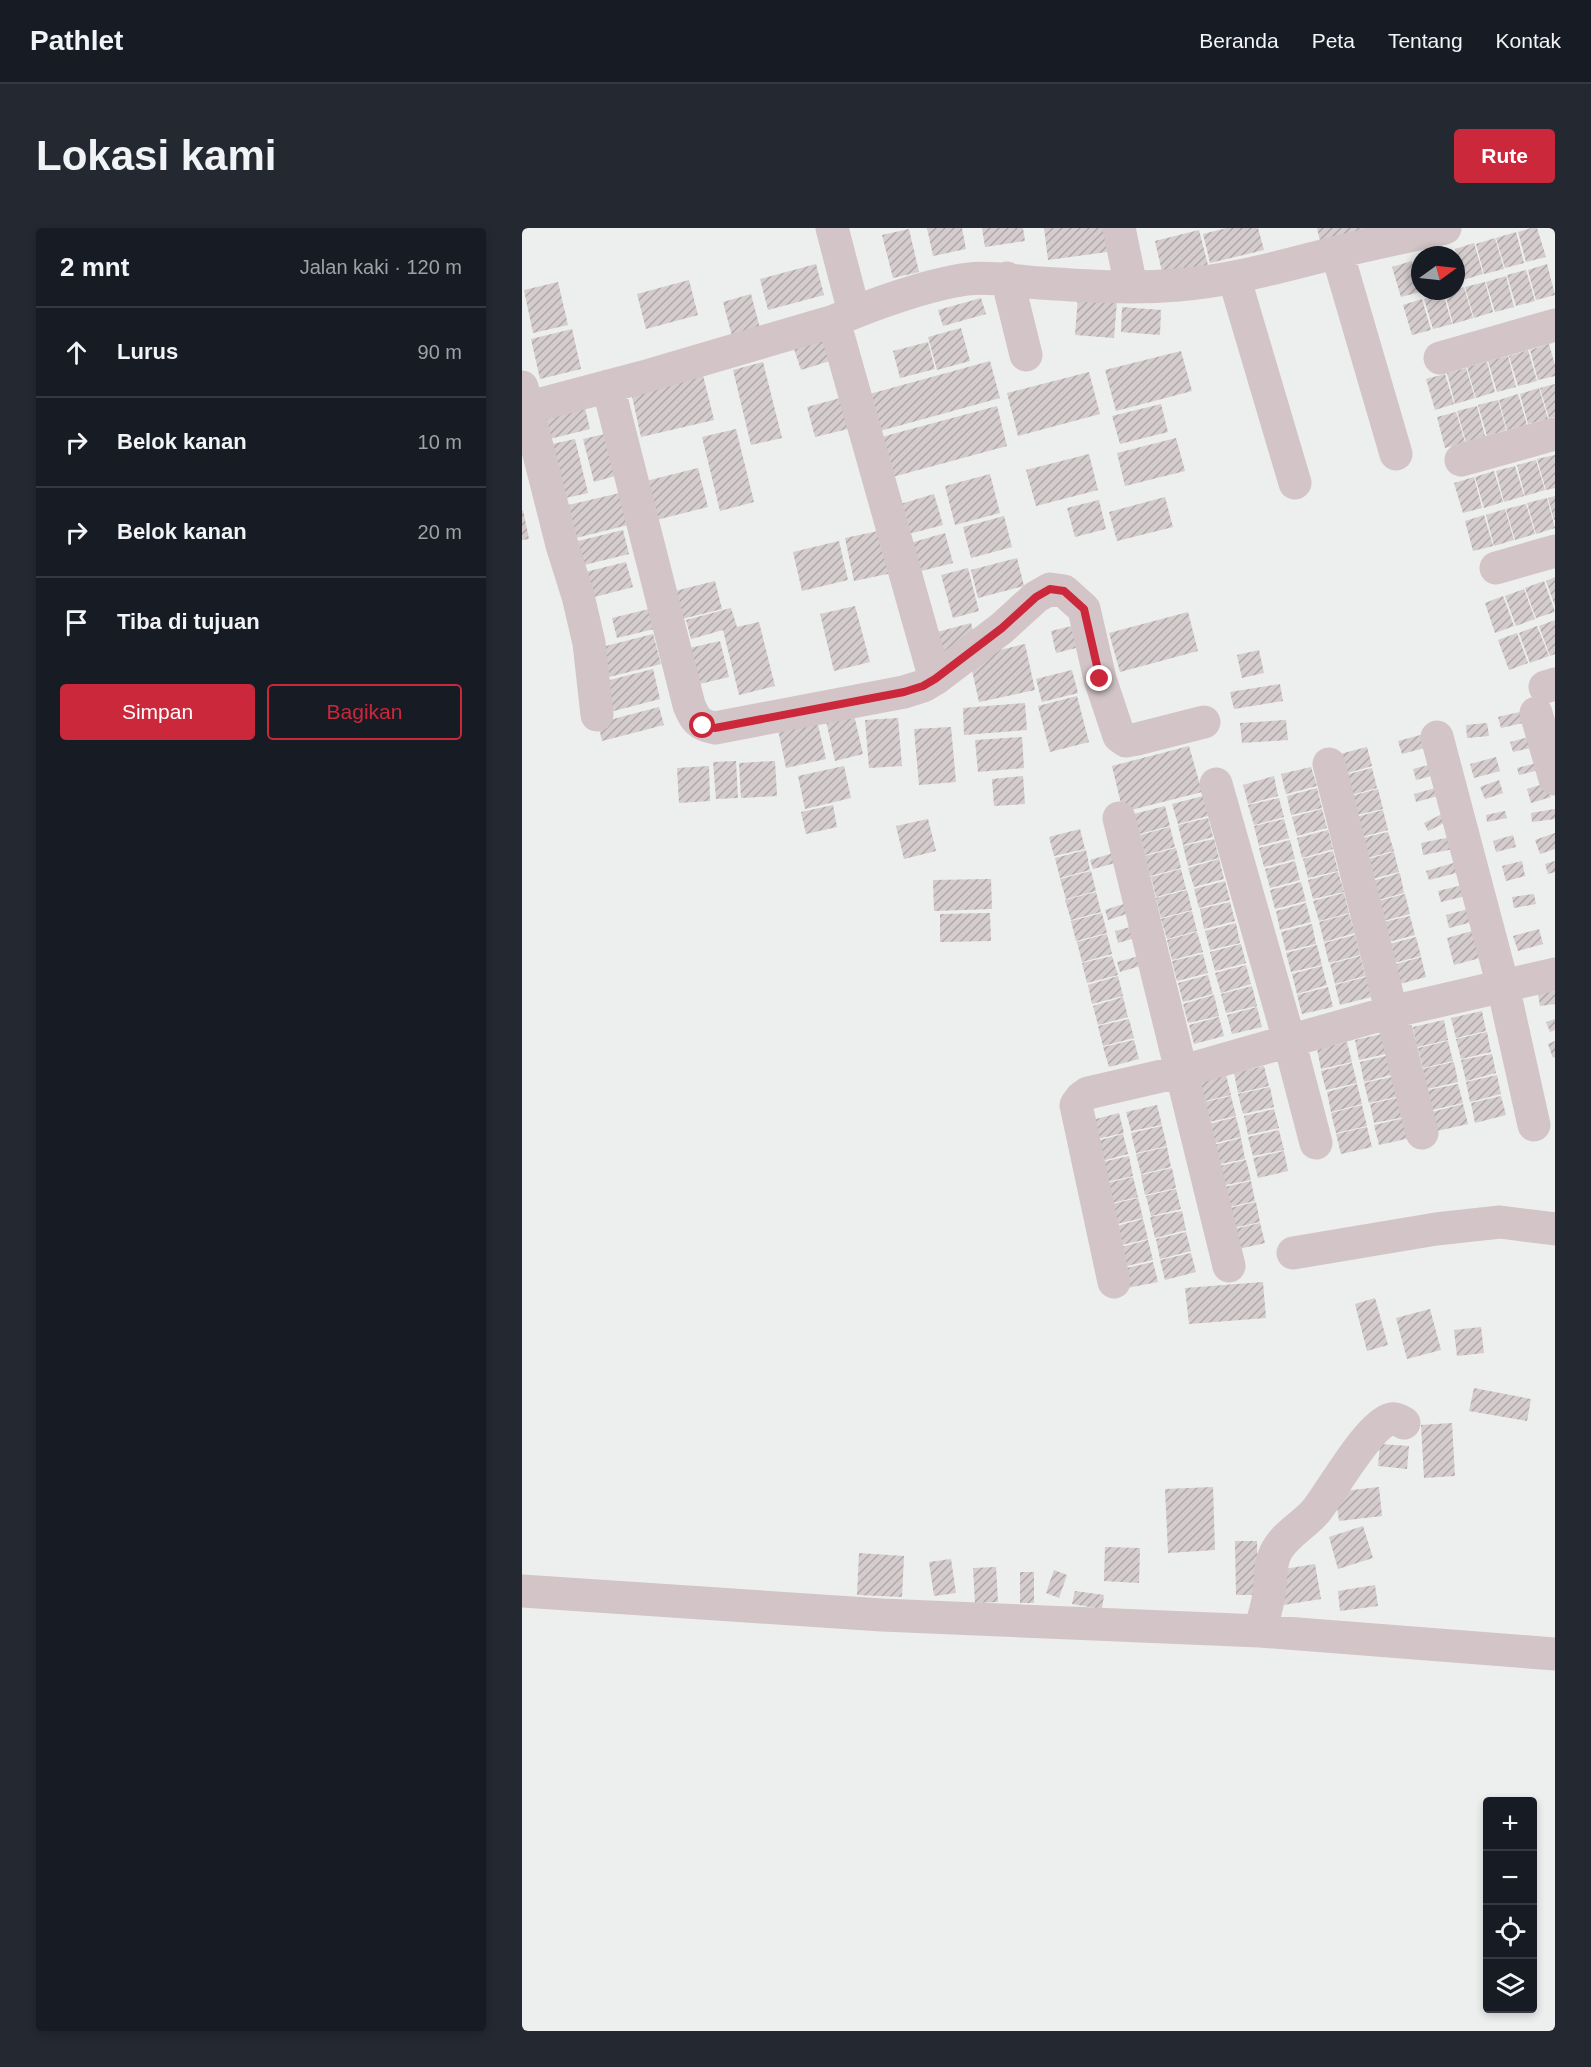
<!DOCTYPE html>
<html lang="id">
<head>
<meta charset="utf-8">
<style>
  body { margin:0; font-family:Helvetica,sans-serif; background:#242831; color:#f1f3f6 }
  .controls { position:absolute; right:18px; bottom:18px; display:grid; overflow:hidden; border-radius:6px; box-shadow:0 3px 9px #0003 }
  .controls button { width:54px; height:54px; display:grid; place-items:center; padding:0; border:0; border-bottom:2px solid #363941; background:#171b24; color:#f1f3f6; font:30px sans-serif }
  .compass { position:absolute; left:889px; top:18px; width:54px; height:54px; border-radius:50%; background:#171b24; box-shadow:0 3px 9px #0003; rotate:75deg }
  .stop { position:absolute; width:18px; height:18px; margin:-14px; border:4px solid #cc283b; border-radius:50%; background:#fff }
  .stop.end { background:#cc283b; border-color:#fff; box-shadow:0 2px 6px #0008 }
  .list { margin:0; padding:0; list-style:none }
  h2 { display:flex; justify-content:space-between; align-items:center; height:78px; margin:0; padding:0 24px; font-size:26px }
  h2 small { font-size:20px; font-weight:400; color:#9ea1a6 }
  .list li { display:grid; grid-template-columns:39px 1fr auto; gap:18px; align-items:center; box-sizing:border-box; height:90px; padding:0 24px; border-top:2px solid #363941 }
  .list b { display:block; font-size:22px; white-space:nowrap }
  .list em { font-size:20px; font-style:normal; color:#9ea1a6 }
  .actions { display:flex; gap:12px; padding:18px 24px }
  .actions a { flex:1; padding:14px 0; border:2px solid #cc283b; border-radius:6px; text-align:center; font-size:21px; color:#cc283b }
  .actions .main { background:#cc283b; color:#fff }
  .icon { flex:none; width:33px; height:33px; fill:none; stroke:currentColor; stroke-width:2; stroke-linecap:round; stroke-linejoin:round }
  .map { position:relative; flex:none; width:1033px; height:1803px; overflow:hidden; border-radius:6px }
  header { display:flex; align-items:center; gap:36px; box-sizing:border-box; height:84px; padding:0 30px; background:#171b24; border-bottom:2px solid #363941 }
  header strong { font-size:28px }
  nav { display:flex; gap:33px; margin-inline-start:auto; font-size:21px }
  .intro { display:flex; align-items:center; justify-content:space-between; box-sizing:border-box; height:144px; padding:0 36px }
  h1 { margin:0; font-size:42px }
  .button { padding:15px 27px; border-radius:6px; background:#cc283b; color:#fff; font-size:21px; font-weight:700 }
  main { display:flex; gap:36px; padding:0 36px }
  aside { flex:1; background:#171b24; border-radius:6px; box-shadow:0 3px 9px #0003 }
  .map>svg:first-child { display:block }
  .building { fill:url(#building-hatch) }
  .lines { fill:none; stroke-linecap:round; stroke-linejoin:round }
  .minor { stroke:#d2c4c7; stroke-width:33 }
  .route { stroke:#cc283b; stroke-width:8 }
</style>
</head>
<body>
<header>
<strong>Pathlet</strong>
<nav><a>Beranda</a><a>Peta</a><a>Tentang</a><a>Kontak</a></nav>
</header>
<div class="intro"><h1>Lokasi kami</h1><a class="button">Rute</a></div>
<main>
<aside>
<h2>2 mnt<small>Jalan kaki · 120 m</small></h2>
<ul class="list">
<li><svg class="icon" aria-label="ahead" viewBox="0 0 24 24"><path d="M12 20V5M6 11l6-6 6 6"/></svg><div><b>Lurus</b></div><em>90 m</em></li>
<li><svg class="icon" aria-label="right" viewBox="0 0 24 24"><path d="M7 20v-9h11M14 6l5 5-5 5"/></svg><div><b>Belok kanan</b></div><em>10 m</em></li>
<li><svg class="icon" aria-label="right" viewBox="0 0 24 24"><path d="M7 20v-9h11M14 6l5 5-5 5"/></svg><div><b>Belok kanan</b></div><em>20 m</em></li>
<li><svg class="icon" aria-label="arrive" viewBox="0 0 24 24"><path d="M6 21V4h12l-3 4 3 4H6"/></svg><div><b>Tiba di tujuan</b></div></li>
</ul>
<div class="actions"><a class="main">Simpan</a><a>Bagikan</a></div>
</aside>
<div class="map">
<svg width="1033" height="1803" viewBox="0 0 1033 1803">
  <defs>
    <pattern id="building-hatch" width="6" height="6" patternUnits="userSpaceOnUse" patternTransform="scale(1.5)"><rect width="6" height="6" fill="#d4cccd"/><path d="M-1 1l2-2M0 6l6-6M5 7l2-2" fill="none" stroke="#afa7a8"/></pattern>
  </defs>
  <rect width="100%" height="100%" fill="#ecefed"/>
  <path class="building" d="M405 0H440L444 21 411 28Z
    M460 0H501L503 13 463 19Z
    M522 0H582L585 24 526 32Z
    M705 0H736L742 22 688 35 681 6Z
    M795 0H848L798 13Z
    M1009 0H1015L1024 29 1004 34 996 4Z
    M387 1 397 44 371 50 360 7Z
    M677 2 686 37 641 48 633 13Z
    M994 4 1002 35 983 40 974 10Z
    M973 10 982 41 962 46 954 16Z
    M952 15 961 46 941 52 933 21Z
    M898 31V55H897L891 33Z
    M890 33 898 64 879 69 870 39Z
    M934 33 940 52 934 54Z
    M294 36 302 67 246 82 238 51Z
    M1025 36 1033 67 1014 72 1006 42Z
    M1004 42 1013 73 994 78 985 47Z
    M984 48 992 79 973 84 964 54Z
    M167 52 176 87 124 101 115 66Z
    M36 54 46 97 11 105 2 62Z
    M963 54 971 84 952 90 943 59Z
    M942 59 951 90 931 96 923 65Z
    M921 65 930 96 911 101 902 71Z
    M229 66 239 104 211 112 201 74Z
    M556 69 595 72 592 110 553 107Z
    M459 70 464 86 421 98 416 82Z
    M900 71 909 102 890 107 881 77Z
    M600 79 639 82 638 107 599 104Z
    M439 100 448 133 415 142 406 109Z
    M50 101 59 141 18 151 9 111Z
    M303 104 311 132 279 142 270 115Z
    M406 114 413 141 378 150 371 123Z
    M1027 116 1033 137V148L1016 152 1008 122Z
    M1006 122 1015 153 996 158 987 128Z
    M659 123 670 163 594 183 583 142Z
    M986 128 994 159 975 164 966 133Z
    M468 133 478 170 354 204 344 167Z
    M241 134 260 210 229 217 211 142Z
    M965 134 973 164 954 170 945 139Z
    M944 140 953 170 933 176 925 145Z
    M567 144 578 186 496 208 485 165Z
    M923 146 932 176 913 182 904 151Z
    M181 147 192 192 119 209 109 164Z
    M1033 156V189L1027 190 1018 160Z
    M1017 160 1026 191 1006 196 998 166Z
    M996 166 1005 197 985 202 977 172Z
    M322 169 330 200 293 209 285 179Z
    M976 172 984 202 965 208 956 177Z
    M62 176 68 201 19 213 13 188Z
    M639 176 646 204 598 216 590 188Z
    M475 178 485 218 363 251 352 211Z
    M955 178 963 208 944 214 935 183Z
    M934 184 943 214 923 220 915 189Z
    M214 201 232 274 198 283 180 209Z
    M83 206 93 248 72 254 61 211Z
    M654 210 663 243 603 258 595 225Z
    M53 211 66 265 39 271 26 217Z
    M567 226 576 262 514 278 504 242Z
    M1033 227V260L1024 262 1015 231Z
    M1014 232 1023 262 1003 268 995 237Z
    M993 238 1002 268 982 274 974 243Z
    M176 240 186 279 126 294 116 255Z
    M972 243 981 274 962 280 953 249Z
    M468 246 478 285 433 297 423 258Z
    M952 249 960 280 941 285 932 255Z
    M102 264 110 296 50 311 42 278Z
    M412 266 421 297 383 307 375 277Z
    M1033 268V292H1032L1026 270Z
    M643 269 651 299 595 313 587 284Z
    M1025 270 1033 300 1014 306 1005 275Z
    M577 272 584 301 553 309 545 280Z
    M1004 276 1013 306 993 312 984 281Z
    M983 281 992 312 972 318 964 287Z
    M1 282 7 311 0 312V283Z
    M962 287 971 318 951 323 943 293Z
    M482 288 490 319 449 330 441 299Z
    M101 302 107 326 62 337 56 313Z
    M361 302 370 345 332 353 323 310Z
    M423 305 431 335 395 344 388 315Z
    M317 313 326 352 280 363 271 324Z
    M495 330 502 358 456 370 449 342Z
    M104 334 111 359 61 372 55 346Z
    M446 340 457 383 431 390 419 347Z
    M1033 349V378L1024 353Z
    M193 353 200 381 152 393 145 365Z
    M1022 353 1033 384 1014 390 1003 360Z
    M1002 361 1013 391 994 398 983 368Z
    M981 368 992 398 973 405 963 375Z
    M333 378 348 434 312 443 298 386Z
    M209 380 215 399 237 394 253 458 217 467 201 402 169 411 164 392Z
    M127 381 132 401 95 410 90 390Z
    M666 384 676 423 598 444 587 405Z
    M1033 392V426L1028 428 1017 398Z
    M449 395 455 418 422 427 415 404Z
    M550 398 554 420 534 425 529 403Z
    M1015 398 1027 428 1008 435 997 405Z
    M995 405 1006 435 987 442 976 412Z
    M131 406 139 436 83 450 76 420Z
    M198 413 207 449 169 458 159 422Z
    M503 416 513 462 457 474 447 429Z
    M737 422 742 445 720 450 715 427Z
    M131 441 138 471 88 484 80 454Z
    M550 442 556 465 520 474 514 451Z
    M758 456 761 473 712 481 708 464Z
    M555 468 567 514 528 524 516 478Z
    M503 475 505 502 442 507 441 480Z
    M137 479 142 497 80 513 76 495Z
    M1006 482 1009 493 979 500 976 489Z
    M332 487 341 526 313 533 304 493Z
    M376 490 380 538 347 540 343 492Z
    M764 492 766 512 720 515 718 495Z
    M295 493 304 531 264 540 256 502Z
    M965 495 967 508 945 510 944 497Z
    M429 499 434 554 397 557 392 501Z
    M906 505 910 518 880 526 876 513Z
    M1015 507 1017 518 991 524 988 514Z
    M500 509 502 540 456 544 453 512Z
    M667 518 680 564 601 584 590 538Z
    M845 519 850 538 819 547 814 527Z
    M974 529 978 543 952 550 948 536Z
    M214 533 216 570 194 571 191 534Z
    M253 533 255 568 219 570 217 535Z
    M1019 534 1021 541 997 547 995 540Z
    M914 535 917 546 894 552 891 541Z
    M187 538 188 573 157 575 155 540Z
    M322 538 329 570 283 581 276 548Z
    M789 539 795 558 764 566 759 546Z
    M850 540 855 560 825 568 819 548Z
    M501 548 503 576 472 578 470 551Z
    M752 548 756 568 726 576 721 557Z
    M977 552 981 565 963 571 958 559Z
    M1025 555 1029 569 1009 575 1005 561Z
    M921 558 923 566 894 574 892 566Z
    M795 560 800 580 769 587 765 568Z
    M856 561 861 581 830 588 825 569Z
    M681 568 686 588 656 596 650 576Z
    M757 570 762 589 732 597 726 577Z
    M311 577 315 599 284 606 279 584Z
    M643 578 648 598 617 606 612 586Z
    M800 581 805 600 775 608 770 589Z
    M1033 581V591L1010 594 1009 585Z
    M861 582 866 602 836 610 830 590Z
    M983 583 985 590 965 594 964 587Z
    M922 585 926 593 906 603 902 595Z
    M686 590 691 609 661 617 656 597Z
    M406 591 414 623 382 631 374 598Z
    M762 591 767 610 737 618 732 598Z
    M648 599 653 619 623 627 618 607Z
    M558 601 563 621 532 628 527 609Z
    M806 602 811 621 780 630 775 610Z
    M866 604 872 623 841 631 836 611Z
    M1033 605V621L1018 626 1013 612Z
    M991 607 994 619 974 624 971 613Z
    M929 609 932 621 901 627 899 615Z
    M692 611 697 630 666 638 661 618Z
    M768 612 773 631 742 639 737 620Z
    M654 620 659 640 628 648 623 628Z
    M564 622 568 642 538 650 533 630Z
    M811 623 816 643 786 650 781 631Z
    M595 624 597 634 571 641 568 632Z
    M872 624 877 644 846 652 842 632Z
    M697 631 702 651 672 659 666 640Z
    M773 633 778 652 748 660 743 641Z
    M1000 633 1003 648 984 653 980 638Z
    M1033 633V644L1026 646 1023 636Z
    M935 634 938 644 907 652 904 643Z
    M659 641 664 661 634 669 629 649Z
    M569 643 574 663 544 671 538 651Z
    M816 644 822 664 791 671 786 652Z
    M878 645 882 665 852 673 847 654Z
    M469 651 470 681 412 683 411 652Z
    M703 653 708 672 677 680 672 661Z
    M779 654 784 673 753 681 748 662Z
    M941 657 944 668 919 674 916 663Z
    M665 662 670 682 639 690 634 670Z
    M574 664 579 684 549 692 543 672Z
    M822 665 827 685 797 693 791 673Z
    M883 666 888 686 857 694 852 674Z
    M1012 666 1014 676 992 680 990 669Z
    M614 672 617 682 586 692 583 682Z
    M708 674 713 693 682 701 678 681Z
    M784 675 789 694 758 702 754 683Z
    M946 681 950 694 927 700 924 687Z
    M670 683 675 703 645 711 639 691Z
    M468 685 469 713 418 714V686Z
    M580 685 585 705 554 713 549 693Z
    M827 686 833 705 802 714 797 694Z
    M888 688 893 707 863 715 857 695Z
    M714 695 718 715 688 722 683 703Z
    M620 696 623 707 596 715 593 703Z
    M790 696 794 716 764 723 759 704Z
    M1017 701 1021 716 996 723 991 708Z
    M950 703 958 730 932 737 925 710Z
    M675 704 681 724 650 732 645 712Z
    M585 706 590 726 560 734 555 714Z
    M833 707 838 727 807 735 802 715Z
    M894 709 899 728 868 736 863 717Z
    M719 716 724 735 693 743 688 724Z
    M795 717 800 737 769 744 764 725Z
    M628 725 631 734 598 744 595 734Z
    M681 726 686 745 655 753 650 733Z
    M590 728 596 747 565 755 560 735Z
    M838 728 843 748 813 756 808 736Z
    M899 729 904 749 874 757 868 738Z
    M724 737 729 756 699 765 693 745Z
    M800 738 805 757 775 766 770 746Z
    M686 747 691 766 661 774 656 755Z
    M596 748 601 768 570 776 566 757Z
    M844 749 849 769 818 777 813 757Z
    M730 758 735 778 704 785 699 766Z
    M806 759 811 779 780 786 775 767Z
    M1033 763V776L1018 778 1016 766Z
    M692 767 697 788 666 795 661 776Z
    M601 769 606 789 576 797 571 778Z
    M735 779 740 799 710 806 705 787Z
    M960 783 964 803 934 810 929 790Z
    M697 789 702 808 672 816 667 797Z
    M607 791 612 810 581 818 576 798Z
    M1033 791V802L1028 804 1024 794Z
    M922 792 926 812 895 819 891 799Z
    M965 804 969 824 939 831 934 811Z
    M864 805 868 825 837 832 833 812Z
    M612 812 617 831 587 839 581 819Z
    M926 813 931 833 901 840 896 820Z
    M1033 813V829L1031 830 1026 816Z
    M825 814 830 834 799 841 795 821Z
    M970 826 974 845 944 853 939 832Z
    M868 827 873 846 842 854 838 834Z
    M932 834 936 854 905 861 900 841Z
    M830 835 835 855 804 862 799 843Z
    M742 838 747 858 716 865 712 845Z
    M704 847 709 867 678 874 673 854Z
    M975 847 979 866 948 874 944 854Z
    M874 848 878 868 847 875 842 855Z
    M835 856 840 876 809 884 805 864Z
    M936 856 941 875 910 882 906 862Z
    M748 859 752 879 721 886 716 866Z
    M709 868 714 888 683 895 678 875Z
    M979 868 984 887 953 895 949 875Z
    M878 869 883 889 852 895 848 876Z
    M941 876 946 896 915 903 910 884Z
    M635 877 640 897 609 903 604 884Z
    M840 877 845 898 814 905 809 885Z
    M752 881 757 900 726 907 722 888Z
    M597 885 602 905 570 912 566 893Z
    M714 889 719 909 688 916 683 897Z
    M883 890 888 910 857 917 852 897Z
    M640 898 645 918 614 925 609 905Z
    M845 899 850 919 819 926 814 906Z
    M757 902 762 922 731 928 726 909Z
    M601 906 606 926 576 934 571 914Z
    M719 910 723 931 693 937 688 918Z
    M645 919 649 939 619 946 614 926Z
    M762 923 766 943 736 950 731 930Z
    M607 928 611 948 580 955 576 935Z
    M724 932 729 952 698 958 693 939Z
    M650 940 654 960 623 967 619 947Z
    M611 949 616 969 585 976 581 956Z
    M729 953 733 973 703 980 698 960Z
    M654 961 659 981 629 988 624 968Z
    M616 970 621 990 590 997 585 977Z
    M734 974 738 994 707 1001 703 981Z
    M660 983 664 1002 633 1010 628 989Z
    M621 991 626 1011 595 1018 591 999Z
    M738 995 743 1015 712 1022 708 1002Z
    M664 1004 669 1023 638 1031 634 1011Z
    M626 1012 631 1032 600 1039 595 1020Z
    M669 1025 674 1044 643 1052 638 1032Z
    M631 1034 636 1054 605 1060 600 1041Z
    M741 1054 744 1090 667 1096 663 1060Z
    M853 1070 866 1117 845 1123 833 1076Z
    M908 1081 919 1122 885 1131 874 1090Z
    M959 1099 962 1125 935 1128 932 1102Z
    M952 1160 1009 1171 1005 1193 947 1183Z
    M930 1195 933 1248 902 1250 899 1197Z
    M858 1216 887 1218 885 1241 856 1238Z
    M691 1259 693 1322 646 1325 643 1261Z
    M857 1259 860 1288 817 1293 813 1264Z
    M841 1298 851 1330 816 1341 807 1309Z
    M713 1313H735L736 1367H714Z
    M583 1319 618 1320 617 1355 582 1353Z
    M337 1325 382 1328 380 1369 335 1367Z
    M429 1331 434 1365 412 1368 407 1334Z
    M793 1336 799 1371 761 1377 756 1342Z
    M474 1339 476 1374 453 1375 451 1340Z
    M532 1342 545 1347 537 1370 524 1365Z
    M498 1344H512V1375H498Z
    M853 1357 856 1378 818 1383 816 1363Z
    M553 1363 582 1367 580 1381 550 1376Z"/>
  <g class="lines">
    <path class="minor" d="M310 0 332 84
      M597 0 609 58
      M815 24 874 226
      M712 49 773 255
      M485 50 504 127
      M918 130 1033 97
      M86 158 167 477C173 492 177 497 193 500L382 464 401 458 413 451 312 93
      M0 159 40 317 56 368 67 415 75 487
      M0 181 121 149 312 93C348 77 407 56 446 51 471 48 495 54 519 55 564 58 611 61 656 57 709 53 760 38 812 25 849 16 886 8 923 0
      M939 232 1033 206
      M974 340 1033 323
      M413 451 480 400 514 369 528 361 542 363 562 381 578 451 597 508 604 513 615 511 682 494
      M1023 459 1033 456
      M1014 485 1033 551
      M915 509 981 758 1012 897
      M807 536 900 905
      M694 556 767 812 794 915
      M597 590 707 1038
      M771 1025 914 1001 978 994 1033 1001
      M592 1054 554 877 559 870 566 865 661 843 869 784 1033 746
      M0 1363 360 1387 738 1403 1033 1426
      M738 1403C741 1392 744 1382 746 1372 750 1355 746 1337 755 1322 764 1306 782 1297 794 1283 810 1263 847 1196 869 1191 874 1190 878 1193 882 1195"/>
  </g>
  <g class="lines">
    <path class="route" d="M181 498 193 500 382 464 401 458 413 451 480 400 514 369 528 361 542 363 562 381 578 451"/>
  </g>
</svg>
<div class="controls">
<button>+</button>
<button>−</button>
<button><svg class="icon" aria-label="locate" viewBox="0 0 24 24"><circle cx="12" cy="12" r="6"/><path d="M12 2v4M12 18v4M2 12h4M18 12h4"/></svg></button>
<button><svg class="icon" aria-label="layers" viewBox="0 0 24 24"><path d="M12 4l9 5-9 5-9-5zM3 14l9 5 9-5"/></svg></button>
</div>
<svg class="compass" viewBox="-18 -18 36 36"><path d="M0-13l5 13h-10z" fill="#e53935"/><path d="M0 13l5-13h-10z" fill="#9ea1a6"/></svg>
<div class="stop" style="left:181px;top:498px"></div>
<div class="stop end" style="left:578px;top:451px"></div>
</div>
</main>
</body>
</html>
